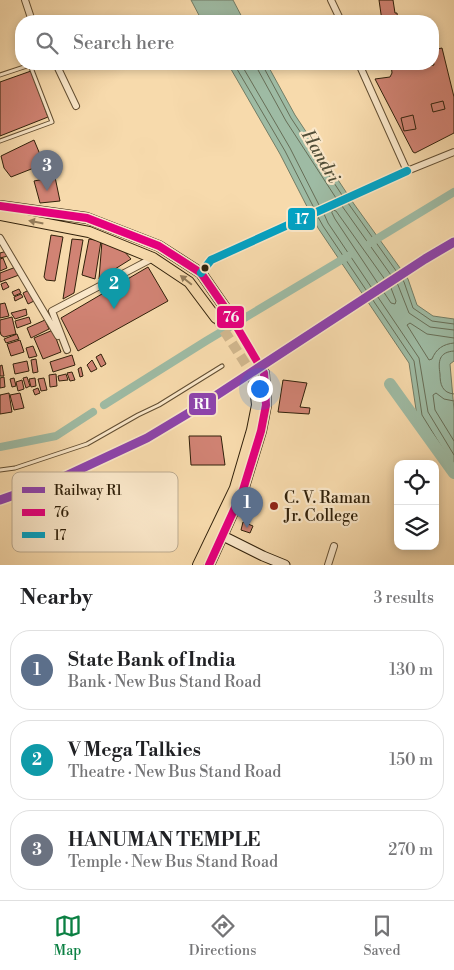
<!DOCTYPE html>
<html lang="en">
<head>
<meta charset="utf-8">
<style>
  body { margin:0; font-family:"Libre Bodoni",serif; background:#f2f2f2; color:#202124 }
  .controls { position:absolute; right:15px; bottom:15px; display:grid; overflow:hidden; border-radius:10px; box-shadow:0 2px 8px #0003 }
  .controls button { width:45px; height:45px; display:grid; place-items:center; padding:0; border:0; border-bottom:1px solid #e0e0e0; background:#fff; color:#202124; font:25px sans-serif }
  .you { position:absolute; left:259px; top:388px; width:18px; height:18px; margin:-12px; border:4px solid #fff; border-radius:50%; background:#1a73e8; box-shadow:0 0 0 8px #1a73e833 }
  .badge { display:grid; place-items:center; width:32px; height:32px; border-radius:50%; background:#0b8043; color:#fff; font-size:16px; font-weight:700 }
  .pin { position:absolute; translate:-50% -41px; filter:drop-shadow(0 1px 2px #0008) }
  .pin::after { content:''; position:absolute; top:26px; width:18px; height:15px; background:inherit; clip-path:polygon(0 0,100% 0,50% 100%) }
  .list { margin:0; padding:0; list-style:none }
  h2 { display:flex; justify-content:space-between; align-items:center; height:65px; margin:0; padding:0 20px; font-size:21px }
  h2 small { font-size:16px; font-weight:400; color:#757577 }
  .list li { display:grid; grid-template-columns:32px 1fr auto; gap:15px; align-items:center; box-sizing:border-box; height:80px; margin:0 10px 10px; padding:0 10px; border:1px solid #e0e0e0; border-radius:20px }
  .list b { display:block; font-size:19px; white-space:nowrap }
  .list p { margin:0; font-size:16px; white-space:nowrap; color:#757577 }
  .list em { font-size:16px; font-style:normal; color:#757577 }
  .icon { flex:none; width:28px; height:28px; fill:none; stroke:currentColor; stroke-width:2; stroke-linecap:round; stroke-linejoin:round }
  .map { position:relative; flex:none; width:454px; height:565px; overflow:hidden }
  .search { position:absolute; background:#fff; box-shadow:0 2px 8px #0003; left:15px; right:15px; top:15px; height:55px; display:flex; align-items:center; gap:12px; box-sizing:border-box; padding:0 18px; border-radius:20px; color:#757577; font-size:19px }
  .sheet { height:335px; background:#fff }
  nav { display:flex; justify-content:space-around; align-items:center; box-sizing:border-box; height:70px; border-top:1px solid #e0e0e0; background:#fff; font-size:14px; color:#757577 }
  nav a { display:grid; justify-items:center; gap:2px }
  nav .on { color:#0b8043 }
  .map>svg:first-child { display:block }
  .water { fill:#9ebba4; stroke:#727d66 }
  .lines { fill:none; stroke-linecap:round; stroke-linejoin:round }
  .shore { stroke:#676e57; stroke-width:1 }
  .canal { stroke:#9ebba4; stroke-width:8 }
  .river { stroke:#9ebba4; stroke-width:12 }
  .building { fill:#d18374; stroke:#30200a }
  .primary-tunnel { stroke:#cfb58c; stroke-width:10; stroke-dasharray:10 5; stroke-linecap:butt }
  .service-casing { stroke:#624e32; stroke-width:5 }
  .minor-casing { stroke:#624e32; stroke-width:8 }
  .tertiary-casing { stroke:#624e32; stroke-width:9 }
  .secondary-casing { stroke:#30200a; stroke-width:11 }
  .primary-casing { stroke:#30200a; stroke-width:12 }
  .service { stroke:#fae7c9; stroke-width:3 }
  .minor { stroke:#fae7c9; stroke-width:6 }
  .tertiary { stroke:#fae7c9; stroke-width:8 }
  .secondary { stroke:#fae7c9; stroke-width:9 }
  .primary { stroke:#f7daac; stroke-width:10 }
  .bus-1-casing { stroke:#fae7c9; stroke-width:11 }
  .bus-2-casing { stroke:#fae7c9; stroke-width:11 }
  .bus-1 { stroke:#e5007d; stroke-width:8 }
  .bus-2 { stroke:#02a2c4; stroke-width:8 }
  .rail-1-casing { stroke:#fae7c9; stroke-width:12 }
  .rail-1 { stroke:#8e44ad; stroke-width:9 }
  .oneway { fill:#947d5b }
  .bus-dot { fill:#30200a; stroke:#fae7c9; stroke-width:2 }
  .poi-dot { fill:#8f2418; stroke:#fae7c9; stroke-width:2 }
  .labels { text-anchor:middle; stroke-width:4.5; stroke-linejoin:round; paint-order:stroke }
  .poi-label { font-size:16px; fill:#30200a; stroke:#fae7c9; text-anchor:start }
  .water-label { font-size:18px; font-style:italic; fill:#514e38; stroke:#fae7c9 }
  .key { fill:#fae7c9; stroke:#bdab90; stroke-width:1 }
  .key-label { font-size:14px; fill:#30200a }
  .line-badge { stroke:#fae7c9; stroke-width:2 }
  .badge-label { font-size:14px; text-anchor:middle; font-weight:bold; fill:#fff }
</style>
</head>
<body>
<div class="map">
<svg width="454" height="565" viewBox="0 0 454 565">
  <rect width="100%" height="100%" fill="#f7daac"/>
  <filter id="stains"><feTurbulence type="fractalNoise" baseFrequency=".004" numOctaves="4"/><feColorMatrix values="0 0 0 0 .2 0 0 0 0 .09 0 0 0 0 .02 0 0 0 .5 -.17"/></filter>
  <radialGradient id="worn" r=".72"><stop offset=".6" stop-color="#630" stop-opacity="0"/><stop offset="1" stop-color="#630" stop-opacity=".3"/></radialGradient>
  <path class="water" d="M191 0H233L244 21H202Z
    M228 64H267L295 115 354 204 408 279 417 305 433 316 454 319V361L450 364 454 410V476L417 416 409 363 318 228 280 154Z"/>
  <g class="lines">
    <path class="shore" d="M234 64 285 151 314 208
      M241 64 290 148 319 205
      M257 64 258 70 286 121 336 198
      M263 64 264 68 291 118 342 195
      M348 203 404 282 413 308 432 321 454 324
      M342 206 398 285 409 313 430 327 454 330
      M333 210 336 211 391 288 396 301 395 304 391 303 335 219 332 213Z
      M324 214 328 223 419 358 428 412 454 455
      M318 217 323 226 414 361 422 415 454 467
      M454 338 427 334 410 323 407 325 429 360 432 359C436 349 443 344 454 343
      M454 351C439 352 438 361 440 374 440 384 442 393 454 394
      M454 401 444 399 436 393 433 395 435 410 454 441"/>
    <path class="canal" d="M370 243 454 192
      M104 405 206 341 348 256
      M0 447 56 436 93 412"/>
    <path class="river" d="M390 384 454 473"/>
  </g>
  <path class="building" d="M379 0H393L395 13H397L398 21H382Z
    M442 48 454 97V133L415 153 413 152 375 79 390 77 392 73 391 64H433V50Z
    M433 60 434 65 422 67V64H433Z
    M31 71 48 117 0 136V82Z
    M443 101 445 109 433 112 431 104Z
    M413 115 416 129 404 131 401 118Z
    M34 140 44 164 11 177 4 168 1 156Z
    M55 177 60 201 40 203 34 181Z
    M51 235 63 237 55 281 46 280 44 277Z
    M72 239 83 240 74 293 63 299Z
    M89 239 101 241 95 279 82 275Z
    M102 241 124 251 131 259 99 279Z
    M7 251 8 256 0 258V253Z
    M3 258 7 268 0 271V259Z
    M16 267 19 275 0 282V273Z
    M148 267 168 301 78 351 61 318Z
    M6 282 9 287 3 290 1 284Z
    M19 289 21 293 14 296 12 292Z
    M29 290 34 301 28 304 23 293Z
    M21 294 23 297 15 301 14 297Z
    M5 303 9 316 0 318V304Z
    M26 309 27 315 15 319 11 313Z
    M12 317 16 334 4 337 1 335 0 331V320Z
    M29 317 31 323 17 328 15 321Z
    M45 320 49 329 31 338 27 328Z
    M53 330 61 352 43 359 34 338Z
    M17 334 19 339 6 343 4 339Z
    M20 340 24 352 11 356 7 344Z
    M33 346 37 356 29 358 26 348Z
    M101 354 106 364 101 367 96 357Z
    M72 355 75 365 53 372 50 362Z
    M36 359 38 372 33 373 31 360Z
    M92 360 97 369 91 372 87 365Z
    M27 361 29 371 15 374 13 364Z
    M2 365 4 376H0V366Z
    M81 367 83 376 80 377 78 369Z
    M72 372 75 380 70 381 67 373Z
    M56 374 57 386 50 387 49 375Z
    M66 374 68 380 59 381 58 376Z
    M4 377 5 387 0 388V378Z
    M27 377 30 386 26 388 23 378Z
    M14 378 16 386 12 387 10 379Z
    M35 378 36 386 31 387 29 379Z
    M44 378 47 390 41 391 38 379Z
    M22 380 24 389 18 391 16 382Z
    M283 380 307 383 300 407 310 408 309 414 278 412Z
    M38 388 40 393 35 395 33 390Z
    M9 393 12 412 0 414V395Z
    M20 393 24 408 14 410 10 395Z
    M189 436H221L225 465H191Z
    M243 522 253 526 250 533 241 530Z"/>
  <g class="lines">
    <path class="primary-tunnel" d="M228 312 264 373
      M216 318 254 377"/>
    <g class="service-casing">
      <path id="service" d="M0 75 30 65 52 122 0 141
        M0 470 15 468 87 444 138 415 159 405 222 366"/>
    </g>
    <g class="minor-casing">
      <path id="minor" d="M25 0 32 21
        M331 0 341 21
        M54 64 57 66 76 106
        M359 64 407 171 454 152
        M0 238 58 336
        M67 350 52 311 153 258
        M328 565 334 546"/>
    </g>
    <g class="tertiary-casing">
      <path id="tertiary" d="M201 273 211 260 407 171"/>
    </g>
    <g class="secondary-casing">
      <path id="secondary" d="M223 536 263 556 285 565"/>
    </g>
    <g class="primary-casing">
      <path id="primary" d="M0 206 87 218 159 246 201 273 228 312
        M0 215 89 232 153 258 189 282 216 318
        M198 565 235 488 252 430 257 405 254 377
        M209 565 243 490 261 431 266 405 264 373"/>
    </g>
    <use href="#service" class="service"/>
    <use href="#minor" class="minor"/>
    <use href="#tertiary" class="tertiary"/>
    <use href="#secondary" class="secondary"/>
    <use href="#primary" class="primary"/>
    <g class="bus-1-casing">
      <path id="bus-1" d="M0 206 87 218 159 246 201 273 228 312 264 373 266 405 261 431 243 490 209 565"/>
    </g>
    <g class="bus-2-casing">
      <path id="bus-2" d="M201 273 211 260 407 171"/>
    </g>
    <use href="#bus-1" class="bus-1"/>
    <use href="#bus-2" class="bus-2"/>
    <g class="rail-1-casing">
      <path id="rail-1" d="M0 500 57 480 147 438 197 408 425 259 454 242"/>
    </g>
    <use href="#rail-1" class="rail-1"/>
  </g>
  <defs><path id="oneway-solid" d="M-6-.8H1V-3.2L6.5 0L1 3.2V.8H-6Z" transform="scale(1.25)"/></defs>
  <g class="oneway">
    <use href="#oneway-solid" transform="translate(36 222) rotate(-169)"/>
    <use href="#oneway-solid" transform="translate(186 280) rotate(-141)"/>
  </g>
  <circle class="bus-dot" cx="205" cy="268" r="4.5"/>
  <circle class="poi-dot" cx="274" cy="506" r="5"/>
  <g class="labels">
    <g class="poi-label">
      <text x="284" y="503">C. V. Raman<tspan x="284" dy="18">Jr. College</tspan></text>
    </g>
    <g class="water-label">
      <text transform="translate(321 156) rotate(60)" y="6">Handri</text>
    </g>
  </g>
  <rect x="12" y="472" width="166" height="80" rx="8" class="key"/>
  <rect x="22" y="487" width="23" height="6" fill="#8e44ad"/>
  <rect x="22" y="509" width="23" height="7" fill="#e5007d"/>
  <rect x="22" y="532" width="23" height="6" fill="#02a2c4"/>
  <g class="key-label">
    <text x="54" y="495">Railway R1</text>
    <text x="54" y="517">76</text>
    <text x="54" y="540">17</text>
  </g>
  <g class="line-badge">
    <rect x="287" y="207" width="29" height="24" rx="5" fill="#02a2c4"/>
    <rect x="216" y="305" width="29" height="24" rx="5" fill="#e5007d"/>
    <rect x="188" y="392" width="29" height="24" rx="5" fill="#8e44ad"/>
  </g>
  <g class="badge-label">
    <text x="302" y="224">17</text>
    <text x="231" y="322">76</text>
    <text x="202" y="409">R1</text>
  </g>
  <rect width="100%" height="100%" filter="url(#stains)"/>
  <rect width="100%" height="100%" fill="url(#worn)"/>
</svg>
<div class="controls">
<button><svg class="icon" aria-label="locate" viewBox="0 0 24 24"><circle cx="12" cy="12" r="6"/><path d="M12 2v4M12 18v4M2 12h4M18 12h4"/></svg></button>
<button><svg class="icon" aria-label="layers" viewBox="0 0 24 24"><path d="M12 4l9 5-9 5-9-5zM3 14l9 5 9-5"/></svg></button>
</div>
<div class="you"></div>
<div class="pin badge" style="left:247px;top:528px;background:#5c6f8a">1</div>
<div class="pin badge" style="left:114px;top:309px;background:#0f9aa8">2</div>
<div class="pin badge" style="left:47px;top:191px;background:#6b7280">3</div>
<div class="search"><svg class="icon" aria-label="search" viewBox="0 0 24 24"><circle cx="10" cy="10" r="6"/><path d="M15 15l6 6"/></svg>Search here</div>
</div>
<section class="sheet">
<h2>Nearby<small>3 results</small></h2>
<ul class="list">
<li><span class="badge" style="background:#5c6f8a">1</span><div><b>State Bank of India</b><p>Bank · New Bus Stand Road</p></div><em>130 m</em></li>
<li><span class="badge" style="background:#0f9aa8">2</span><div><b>V Mega Talkies</b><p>Theatre · New Bus Stand Road</p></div><em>150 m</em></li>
<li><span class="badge" style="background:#6b7280">3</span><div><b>HANUMAN TEMPLE</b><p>Temple · New Bus Stand Road</p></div><em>270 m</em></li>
</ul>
</section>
<nav>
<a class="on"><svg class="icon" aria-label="map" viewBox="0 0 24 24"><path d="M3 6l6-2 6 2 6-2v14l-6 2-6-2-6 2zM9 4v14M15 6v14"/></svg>Map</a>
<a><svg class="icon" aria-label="directions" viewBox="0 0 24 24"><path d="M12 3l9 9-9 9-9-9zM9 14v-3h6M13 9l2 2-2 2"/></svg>Directions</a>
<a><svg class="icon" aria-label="saved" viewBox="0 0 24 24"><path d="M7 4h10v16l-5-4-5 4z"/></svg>Saved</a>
</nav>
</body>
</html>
